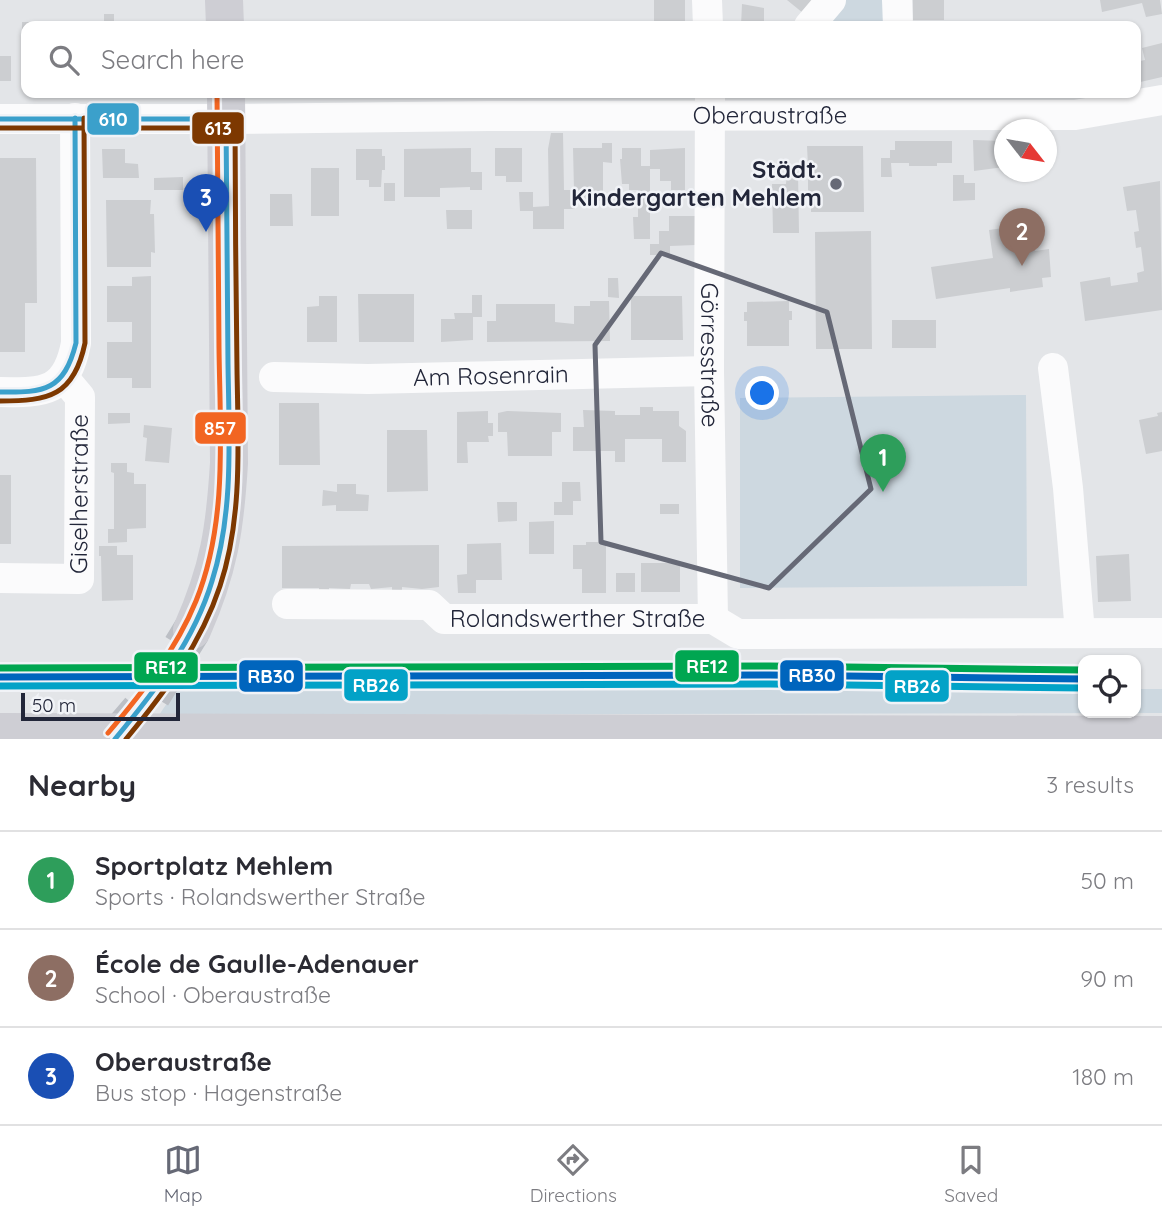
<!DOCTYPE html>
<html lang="en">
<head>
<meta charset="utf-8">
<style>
  body { margin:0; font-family:Quicksand,sans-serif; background:#f2f2f3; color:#2b2b33 }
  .controls { position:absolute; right:21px; bottom:21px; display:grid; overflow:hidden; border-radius:14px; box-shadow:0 2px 5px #0004 }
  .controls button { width:63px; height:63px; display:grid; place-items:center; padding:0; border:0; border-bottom:2px solid #e1e1e2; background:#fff; color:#2b2b33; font:35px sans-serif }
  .compass { position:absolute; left:994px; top:119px; width:63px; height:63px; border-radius:50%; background:#fff; box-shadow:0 2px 5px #0004; rotate:121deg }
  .scale { position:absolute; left:21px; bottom:18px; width:159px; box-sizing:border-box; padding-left:7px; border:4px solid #222639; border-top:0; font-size:19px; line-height:24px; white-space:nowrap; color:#222639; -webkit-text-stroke:5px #f1f3f7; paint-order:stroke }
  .you { position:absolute; left:763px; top:394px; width:24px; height:24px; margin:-18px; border:5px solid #fff; border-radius:50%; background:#1a73e8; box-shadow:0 0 0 10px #1a73e833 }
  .badge { display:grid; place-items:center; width:46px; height:46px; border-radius:50%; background:#666976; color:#fff; font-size:23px; font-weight:700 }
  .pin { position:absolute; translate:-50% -58px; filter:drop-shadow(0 2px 4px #0008) }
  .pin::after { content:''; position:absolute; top:37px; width:24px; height:21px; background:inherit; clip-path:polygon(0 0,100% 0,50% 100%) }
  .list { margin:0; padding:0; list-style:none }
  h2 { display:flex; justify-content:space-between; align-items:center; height:91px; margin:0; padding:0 28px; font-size:30px }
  h2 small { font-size:23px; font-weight:400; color:#7c7c81 }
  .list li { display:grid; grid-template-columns:46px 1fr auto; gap:21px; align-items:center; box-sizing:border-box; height:98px; padding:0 28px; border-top:2px solid #e1e1e2 }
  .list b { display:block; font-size:26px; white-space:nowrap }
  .list p { margin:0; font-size:23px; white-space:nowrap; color:#7c7c81 }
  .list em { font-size:23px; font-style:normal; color:#7c7c81 }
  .icon { flex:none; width:38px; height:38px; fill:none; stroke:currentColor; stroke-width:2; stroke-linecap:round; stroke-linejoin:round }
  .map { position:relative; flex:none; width:1162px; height:739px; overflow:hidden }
  .search { position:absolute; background:#fff; box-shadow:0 2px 5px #0004; left:21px; right:21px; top:21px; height:77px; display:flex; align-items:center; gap:18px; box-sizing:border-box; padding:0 24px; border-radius:14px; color:#7c7c81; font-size:26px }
  .sheet { height:385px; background:#fff }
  nav { display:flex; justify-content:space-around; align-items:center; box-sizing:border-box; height:98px; border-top:2px solid #e1e1e2; background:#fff; font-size:19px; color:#7c7c81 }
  nav a { display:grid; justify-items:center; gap:4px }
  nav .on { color:#666976 }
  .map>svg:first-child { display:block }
  .green { fill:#cdd8e0 }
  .building { fill:#ccced1 }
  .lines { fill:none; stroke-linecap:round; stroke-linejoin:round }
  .major-tunnel { stroke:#bcbfc5; stroke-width:38; stroke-dasharray:38 19; stroke-linecap:butt }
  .minor { stroke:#fbfbfc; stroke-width:30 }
  .major { stroke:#ceced4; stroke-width:38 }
  .bus-1-casing { stroke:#f1f3f7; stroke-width:10 }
  .bus-2-casing { stroke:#f1f3f7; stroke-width:10 }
  .bus-3-casing { stroke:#f1f3f7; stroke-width:10 }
  .bus-1 { stroke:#3ba0cb; stroke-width:5 }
  .bus-2 { stroke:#7d3801; stroke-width:5 }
  .bus-3 { stroke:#f26522; stroke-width:5 }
  .rail-1-casing { stroke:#f1f3f7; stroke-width:12 }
  .rail-2-casing { stroke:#f1f3f7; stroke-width:12 }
  .rail-3-casing { stroke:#f1f3f7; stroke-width:12 }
  .rail-1 { stroke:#0065bd; stroke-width:7 }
  .rail-2 { stroke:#02a2c7; stroke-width:7 }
  .rail-3 { stroke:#00a651; stroke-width:7 }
  .marked { fill:none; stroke:#666976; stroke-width:5; stroke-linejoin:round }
  .poi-dot { fill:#666976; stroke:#f1f3f7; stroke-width:2.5 }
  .labels { text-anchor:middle; stroke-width:5; stroke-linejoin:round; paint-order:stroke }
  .street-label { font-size:24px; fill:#222639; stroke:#f1f3f7 }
  .poi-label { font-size:24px; font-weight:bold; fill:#222639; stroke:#f1f3f7; text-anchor:end }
  .line-badge { stroke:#f1f3f7; stroke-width:2.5 }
  .badge-label { font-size:19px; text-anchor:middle; font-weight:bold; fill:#fff }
</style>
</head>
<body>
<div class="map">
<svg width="1162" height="739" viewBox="0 0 1162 739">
  <rect width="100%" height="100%" fill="#e3e5e8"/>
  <path class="green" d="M845 0H885L886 26H826Z
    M1026 395 1027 586 740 588V398Z
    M1083 689V713H1136V689H1162V713L159 715 176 690Z"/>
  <path class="building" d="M654 0H685V21H654Z
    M787 0H814L803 13Z
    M913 0H944V20H913Z
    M1100 0H1160L1162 14 1146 17 1142 3 1102 12Z
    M742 4 764 8V26H741Z
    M104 14H114V26H26V74H22V22H104Z
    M310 21H334V26H310Z
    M1162 43V77L1136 83V62L1145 60 1142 48Z
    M0 56H11V81H0Z
    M551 133H563L564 190H574L573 148H602V143H612V163L603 162V201H575V209H564V229H533V211H520L519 192H533V207L549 206 548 149Z
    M973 140 1004 141V167L974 171Z
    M895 141H952V163H937V166H909V163H891L892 177H881V158H890V150H895Z
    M807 146H863L864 212H811V194H808V175H811V166H808Z
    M471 148V172H482V190H470V187L440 188V197H404V149Z
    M495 148H522V182H506V176H495Z
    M622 148H641V166H650V150L685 148V190H671V181H660V169H650V239H634L633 217H638V190H629V184H622L620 159H622Z
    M102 149H125V163L138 164 139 178H103Z
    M356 149H382V156H385V170H382L381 187H369V180H356Z
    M0 158H36L37 303H25V352H0Z
    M311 168H339V216H311Z
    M787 172H798L799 233H773L772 184H786Z
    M953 175H964V183H975V200L953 201Z
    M183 177V190H154V178Z
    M1160 181 1162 310 1085 321 1080 282 1110 277 1111 286 1138 282 1137 273 1144 271 1141 247 1136 248 1134 232 1139 231 1136 210 1127 211 1123 187Z
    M384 183H395V201H384Z
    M270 194H292L293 226H270Z
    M106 200H151L150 214H154L155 253 151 252V267H107Z
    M446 210H472V229H447Z
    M669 216H695V245L670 246V255H650V244H659V231H669Z
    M1032 224 1035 251 1049 249 1051 277 1042 278 1043 287 1010 292V288L936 299 931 267 993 258 989 230Z
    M871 231 872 349H816L815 232Z
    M151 276V388H132V378H107V342H132V322H107V286H132V277Z
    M608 278H618L619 298 608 297Z
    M358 294H414V342H359Z
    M472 295H482V317H473V340L441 342V319H455L454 313H472Z
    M319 296H337V342H307V307L319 306Z
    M631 296H682L683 340H631Z
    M590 301H609L610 341 487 342V321H496V304H555V322L574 324V306H590Z
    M789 301V311H792V320H789V346H747V321H744V312H747V302Z
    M892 320H936V348H892Z
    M279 403H319L320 465H279Z
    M640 407H653V411H679V426L686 431V462H662V439H625V462H615V451H573V427H584L583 410 615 411V415H640Z
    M488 411V423H493V436H488L489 442H467L468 463H457V412Z
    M507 411 561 413V432H552V456H508L507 432H498V413Z
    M1162 412V451L1146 454 1139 420 1158 416 1157 413Z
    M108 413H130V423L108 424Z
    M144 425 172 428 169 463 145 461 147 438 143 437Z
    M387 430H427L428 491 387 492Z
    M111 463H127V472L134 473V484H146V528L127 529V542L108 543V529H114V473L111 472Z
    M0 475H11V544H0Z
    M562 482H580L581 501H573V515H554V502H562Z
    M337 484H356V494L369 495 368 511H336V505L322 506 323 490 337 492Z
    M497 502H517V521L498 522Z
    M660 504H679V514H660Z
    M554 521V554H529V522Z
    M586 542H606V593H582V569H573V545H586Z
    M501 543 502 580H476V593H458L457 575 467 574V544Z
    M439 545V587L422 589 402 587V590H392V587L371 589 369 584H351L350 589 329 588V591H319V588H282V546Z
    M99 546H117V555H133V600L102 601 101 556H99Z
    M1129 554 1131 601 1098 602 1096 556Z
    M641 563H680V592H641Z
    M616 573H635V592H616Z"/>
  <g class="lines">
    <path class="major-tunnel" d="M115 739 151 697 192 630"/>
    <g class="minor">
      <path d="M707 0 708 26"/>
      <path d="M897 0 898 26"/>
      <path d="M809 26 831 0"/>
      <path id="s1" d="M710 93 709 371 713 619"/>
      <path id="s2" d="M0 119H226L489 116 1075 115 1162 100"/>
      <path d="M1053 368 1068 488 1080 633"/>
      <path id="s3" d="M274 377 368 379 709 371"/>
      <path d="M0 392C45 393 67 392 76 343L75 118"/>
      <path id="s4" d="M0 578 79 579 80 397 64 378"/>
      <path id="s5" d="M287 604 429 605 444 619H713L738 634 1162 633"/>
    </g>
    <path class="major" d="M224 0 225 26
      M192 630C219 569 225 529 229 463L226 93
      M0 732 1162 735"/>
    <g class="bus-1-casing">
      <path id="bus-1" d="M0 119H226
        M0 392C45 393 64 390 76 343L75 118
        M115 739C155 691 194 641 212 581 234 512 229 436 228 364 227 282 227 201 226 119"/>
    </g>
    <g class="bus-2-casing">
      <path id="bus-2" d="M0 128H226
        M0 401C49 401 74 396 85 343L84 118
        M126 739C165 692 201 644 220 586 243 517 238 440 237 369 236 286 235 202 235 119"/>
    </g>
    <g class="bus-3-casing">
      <path id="bus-3" d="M108 733C142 693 176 650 196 601 228 522 220 432 219 348 219 263 218 178 217 93"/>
    </g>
    <use href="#bus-1" class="bus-1"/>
    <use href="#bus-2" class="bus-2"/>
    <use href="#bus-3" class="bus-3"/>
    <g class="rail-1-casing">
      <path id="rail-1" d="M0 677 770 675 1083 679"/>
    </g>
    <g class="rail-2-casing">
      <path id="rail-2" d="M0 686 770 684 1083 688"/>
    </g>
    <g class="rail-3-casing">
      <path id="rail-3" d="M0 668 770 666 1083 670"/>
    </g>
    <use href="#rail-1" class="rail-1"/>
    <use href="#rail-2" class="rail-2"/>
    <use href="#rail-3" class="rail-3"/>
  </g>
  <path class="marked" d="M661 253 827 312 871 489 769 588 601 542 595 345Z"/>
  <circle class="poi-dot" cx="836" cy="184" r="7"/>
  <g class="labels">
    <g class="street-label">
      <text dy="8" stroke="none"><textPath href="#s2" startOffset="770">Oberaustraße</textPath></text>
      <text dy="8" stroke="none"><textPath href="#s1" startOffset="262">Görresstraße</textPath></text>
      <text dy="8" stroke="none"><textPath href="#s3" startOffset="217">Am Rosenrain</textPath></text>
      <text dy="8" stroke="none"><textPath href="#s4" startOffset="164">Giselherstraße</textPath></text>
      <text dy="8" stroke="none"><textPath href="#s5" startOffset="296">Rolandswerther Straße</textPath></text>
    </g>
    <g class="poi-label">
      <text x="822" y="178">Städt.<tspan x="822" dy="28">Kindergarten Mehlem</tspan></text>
    </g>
  </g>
  <g class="line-badge">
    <rect x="86" y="102" width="54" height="34" rx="7" fill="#3ba0cb"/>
    <rect x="191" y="111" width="54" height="34" rx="7" fill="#7d3801"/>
    <rect x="194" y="411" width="53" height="34" rx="7" fill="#f26522"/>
    <rect x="674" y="649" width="66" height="34" rx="7" fill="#00a651"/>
    <rect x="133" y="651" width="66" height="33" rx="7" fill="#00a651"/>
    <rect x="779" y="659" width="66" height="33" rx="7" fill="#0065bd"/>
    <rect x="238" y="659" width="66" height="34" rx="7" fill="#0065bd"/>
    <rect x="343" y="668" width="66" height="34" rx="7" fill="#02a2c7"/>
    <rect x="884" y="669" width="66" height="34" rx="7" fill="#02a2c7"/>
  </g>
  <g class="badge-label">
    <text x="113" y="126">610</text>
    <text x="218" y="135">613</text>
    <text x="220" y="435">857</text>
    <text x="707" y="673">RE12</text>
    <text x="166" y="674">RE12</text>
    <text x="812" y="682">RB30</text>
    <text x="271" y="683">RB30</text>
    <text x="376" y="692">RB26</text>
    <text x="917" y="693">RB26</text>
  </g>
</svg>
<div class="controls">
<button><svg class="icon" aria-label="locate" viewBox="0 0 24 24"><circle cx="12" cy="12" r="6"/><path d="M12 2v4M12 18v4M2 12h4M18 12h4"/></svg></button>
</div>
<svg class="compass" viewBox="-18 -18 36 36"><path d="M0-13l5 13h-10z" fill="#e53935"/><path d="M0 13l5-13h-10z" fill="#7c7c81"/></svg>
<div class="scale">50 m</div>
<div class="you"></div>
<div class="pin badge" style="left:883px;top:492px;background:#2e9e5b">1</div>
<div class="pin badge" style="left:1022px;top:266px;background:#8d6e63">2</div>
<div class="pin badge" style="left:206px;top:232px;background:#1a4fb4">3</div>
<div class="search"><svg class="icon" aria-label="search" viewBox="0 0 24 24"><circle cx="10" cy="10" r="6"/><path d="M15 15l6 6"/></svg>Search here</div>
</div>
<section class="sheet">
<h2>Nearby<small>3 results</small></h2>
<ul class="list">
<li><span class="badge" style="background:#2e9e5b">1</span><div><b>Sportplatz Mehlem</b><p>Sports · Rolandswerther Straße</p></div><em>50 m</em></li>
<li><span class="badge" style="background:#8d6e63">2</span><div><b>École de Gaulle-Adenauer</b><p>School · Oberaustraße</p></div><em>90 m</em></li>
<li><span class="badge" style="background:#1a4fb4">3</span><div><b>Oberaustraße</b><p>Bus stop · Hagenstraße</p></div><em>180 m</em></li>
</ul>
</section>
<nav>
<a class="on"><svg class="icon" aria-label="map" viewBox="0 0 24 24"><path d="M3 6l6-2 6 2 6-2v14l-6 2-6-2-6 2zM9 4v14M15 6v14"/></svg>Map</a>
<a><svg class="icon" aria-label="directions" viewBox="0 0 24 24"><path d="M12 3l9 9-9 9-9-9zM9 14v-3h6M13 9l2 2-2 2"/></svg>Directions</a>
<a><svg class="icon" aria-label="saved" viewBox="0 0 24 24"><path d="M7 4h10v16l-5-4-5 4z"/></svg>Saved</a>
</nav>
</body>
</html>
